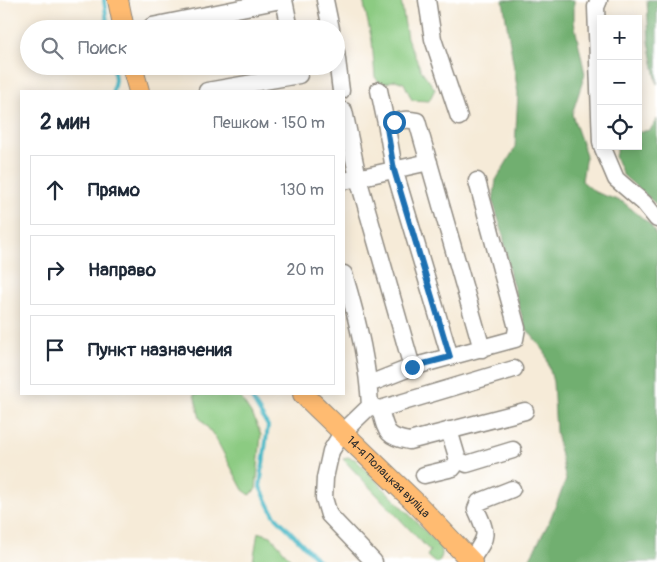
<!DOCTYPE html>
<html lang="ru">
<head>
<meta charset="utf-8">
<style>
  body { margin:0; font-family:Pangolin,sans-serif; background:#f2f2f3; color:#1f2937 }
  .controls { position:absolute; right:15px; top:15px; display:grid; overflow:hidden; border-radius:0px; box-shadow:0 2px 12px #0003 }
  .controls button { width:45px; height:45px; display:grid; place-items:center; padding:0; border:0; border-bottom:1px solid #e0e1e3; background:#fff; color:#1f2937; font:25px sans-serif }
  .stop { position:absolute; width:15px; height:15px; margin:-11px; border:4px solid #1f6fb2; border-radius:50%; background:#fff }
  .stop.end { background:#1f6fb2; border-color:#fff; box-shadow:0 1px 5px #0008 }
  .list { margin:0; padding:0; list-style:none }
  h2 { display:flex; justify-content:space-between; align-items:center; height:65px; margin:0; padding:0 20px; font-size:21px }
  h2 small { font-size:16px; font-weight:400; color:#747a83 }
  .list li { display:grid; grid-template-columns:32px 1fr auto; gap:15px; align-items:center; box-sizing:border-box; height:70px; margin:0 10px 10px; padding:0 10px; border:1px solid #e0e1e3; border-radius:0px }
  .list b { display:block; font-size:19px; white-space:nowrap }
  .list em { font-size:16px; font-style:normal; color:#747a83 }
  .icon { flex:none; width:28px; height:28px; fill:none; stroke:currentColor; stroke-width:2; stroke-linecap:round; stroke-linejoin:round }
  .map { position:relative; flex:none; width:657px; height:562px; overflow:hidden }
  .search { position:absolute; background:#fff; box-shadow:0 2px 12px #0003; left:20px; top:20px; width:325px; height:55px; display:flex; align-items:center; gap:12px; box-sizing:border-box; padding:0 18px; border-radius:28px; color:#747a83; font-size:19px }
  .panel { position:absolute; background:#fff; box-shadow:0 2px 12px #0003; left:20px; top:90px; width:325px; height:305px; border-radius:0px }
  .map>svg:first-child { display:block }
  .green { fill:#8ccb82; stroke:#5c7b56 }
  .forest { fill:#71af70; stroke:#4e6d4e }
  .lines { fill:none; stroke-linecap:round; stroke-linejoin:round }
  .stream { stroke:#4cb9c7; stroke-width:4 }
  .minor-casing { stroke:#908b82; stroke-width:19 }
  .major-casing { stroke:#908b82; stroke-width:22 }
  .minor { stroke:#fff; stroke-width:16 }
  .major { stroke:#ffbb71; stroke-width:20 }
  .route { stroke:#1f6fb2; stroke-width:6 }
  .labels { text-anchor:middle; stroke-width:4; stroke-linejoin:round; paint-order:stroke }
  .street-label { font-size:12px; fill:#2b2b2b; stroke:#fff }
</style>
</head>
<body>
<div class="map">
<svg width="657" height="562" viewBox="0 0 657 562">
  <rect width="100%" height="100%" fill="#fff"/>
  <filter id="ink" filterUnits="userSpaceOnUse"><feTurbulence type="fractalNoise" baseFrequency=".02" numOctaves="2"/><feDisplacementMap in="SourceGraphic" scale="10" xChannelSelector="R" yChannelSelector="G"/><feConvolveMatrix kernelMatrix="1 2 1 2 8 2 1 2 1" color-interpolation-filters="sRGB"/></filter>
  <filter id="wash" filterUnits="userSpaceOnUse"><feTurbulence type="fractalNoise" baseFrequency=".0096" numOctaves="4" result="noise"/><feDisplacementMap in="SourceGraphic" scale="20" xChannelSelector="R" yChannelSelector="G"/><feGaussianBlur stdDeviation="1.12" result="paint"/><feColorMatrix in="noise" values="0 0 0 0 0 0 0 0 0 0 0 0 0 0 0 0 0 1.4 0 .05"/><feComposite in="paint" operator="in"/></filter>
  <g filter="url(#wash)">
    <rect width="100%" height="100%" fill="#f6ebd8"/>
    <path class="green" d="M363 0H401L407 38 421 70 435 89 429 101 412 100 404 83 395 80 381 85 375 77 372 41Z
      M194 394H238L254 418 261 435 256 489 250 495 243 490 215 437 200 418Z
      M347 457 355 459 440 546C443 553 443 556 438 562H434L427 556 430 551 343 459Z
      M258 532 271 536 293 562H253Z"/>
    <path class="forest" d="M503 0H574V22L585 74 572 114 586 155 582 181 595 192 623 202 651 225 657 237V562H528L549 522 566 480 556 432 553 382 545 352 525 327 510 275 503 234 493 202 496 180 515 148 518 93Z
      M647 0H657V84L649 41Z
      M657 119V205L623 175 615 156 618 146H638V132L650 130Z"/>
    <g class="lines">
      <path class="stream" d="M104 0 108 29
        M113 91 115 79 113 66
        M249 394 268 426 260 487 274 515 320 562"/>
    </g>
  </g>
  <g filter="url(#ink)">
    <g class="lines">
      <g class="minor-casing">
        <path id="minor" d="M284 0 290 29
          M325 0 331 29
          M427 0 433 39 459 117
          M599 0 596 7 601 142
          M152 26 281 0
          M336 52 341 91
          M379 90 387 128
          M207 91 299 75
          M344 111 358 178 412 367
          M602 146 616 179 644 203 657 219
          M344 181 429 162
          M344 274C357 317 368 361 370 406L342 433 331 451 325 478 324 498 329 515 374 562
          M450 357 394 169 387 128C397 120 405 118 417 121L482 349
          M369 384 412 367 515 339 517 328 477 181
          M370 406 380 409 514 369
          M380 409C386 430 385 437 409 441L525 411
          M449 430 458 460 467 464 513 450
          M424 475 453 468 458 460
          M471 560C487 536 489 537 476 509L479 502 512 489"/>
      </g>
      <g class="major-casing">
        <g id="major">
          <path d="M118 0 124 29"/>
          <path d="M132 66 139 91"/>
          <path id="s1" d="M303 394 416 503 472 562"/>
        </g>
      </g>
      <use href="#minor" class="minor"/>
      <use href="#major" class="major"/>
    </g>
  </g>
  <g class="lines" filter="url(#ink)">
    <path class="route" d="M394 122 387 128 394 170 450 357 412 367"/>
  </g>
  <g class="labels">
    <g class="street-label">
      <text dy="4" stroke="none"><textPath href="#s1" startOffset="119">14-я Полацкая вуліца</textPath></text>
    </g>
  </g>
</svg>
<div class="controls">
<button>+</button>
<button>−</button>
<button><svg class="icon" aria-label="locate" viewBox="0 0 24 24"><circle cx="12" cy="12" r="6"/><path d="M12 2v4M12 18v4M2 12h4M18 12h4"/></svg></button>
</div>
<div class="stop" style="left:394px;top:122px"></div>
<div class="stop end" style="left:412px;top:367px"></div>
<div class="search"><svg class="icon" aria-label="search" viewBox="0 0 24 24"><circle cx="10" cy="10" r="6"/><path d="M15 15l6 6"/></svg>Поиск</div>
<section class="panel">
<h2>2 мин<small>Пешком · 150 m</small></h2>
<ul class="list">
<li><svg class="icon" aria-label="ahead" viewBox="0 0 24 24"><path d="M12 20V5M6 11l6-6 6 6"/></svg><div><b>Прямо</b></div><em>130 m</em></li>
<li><svg class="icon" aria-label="right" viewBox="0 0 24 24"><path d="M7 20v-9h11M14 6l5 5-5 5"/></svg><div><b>Направо</b></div><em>20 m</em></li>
<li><svg class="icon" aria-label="arrive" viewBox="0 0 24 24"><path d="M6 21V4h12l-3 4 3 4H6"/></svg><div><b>Пункт назначения</b></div></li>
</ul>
</section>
</div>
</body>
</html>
